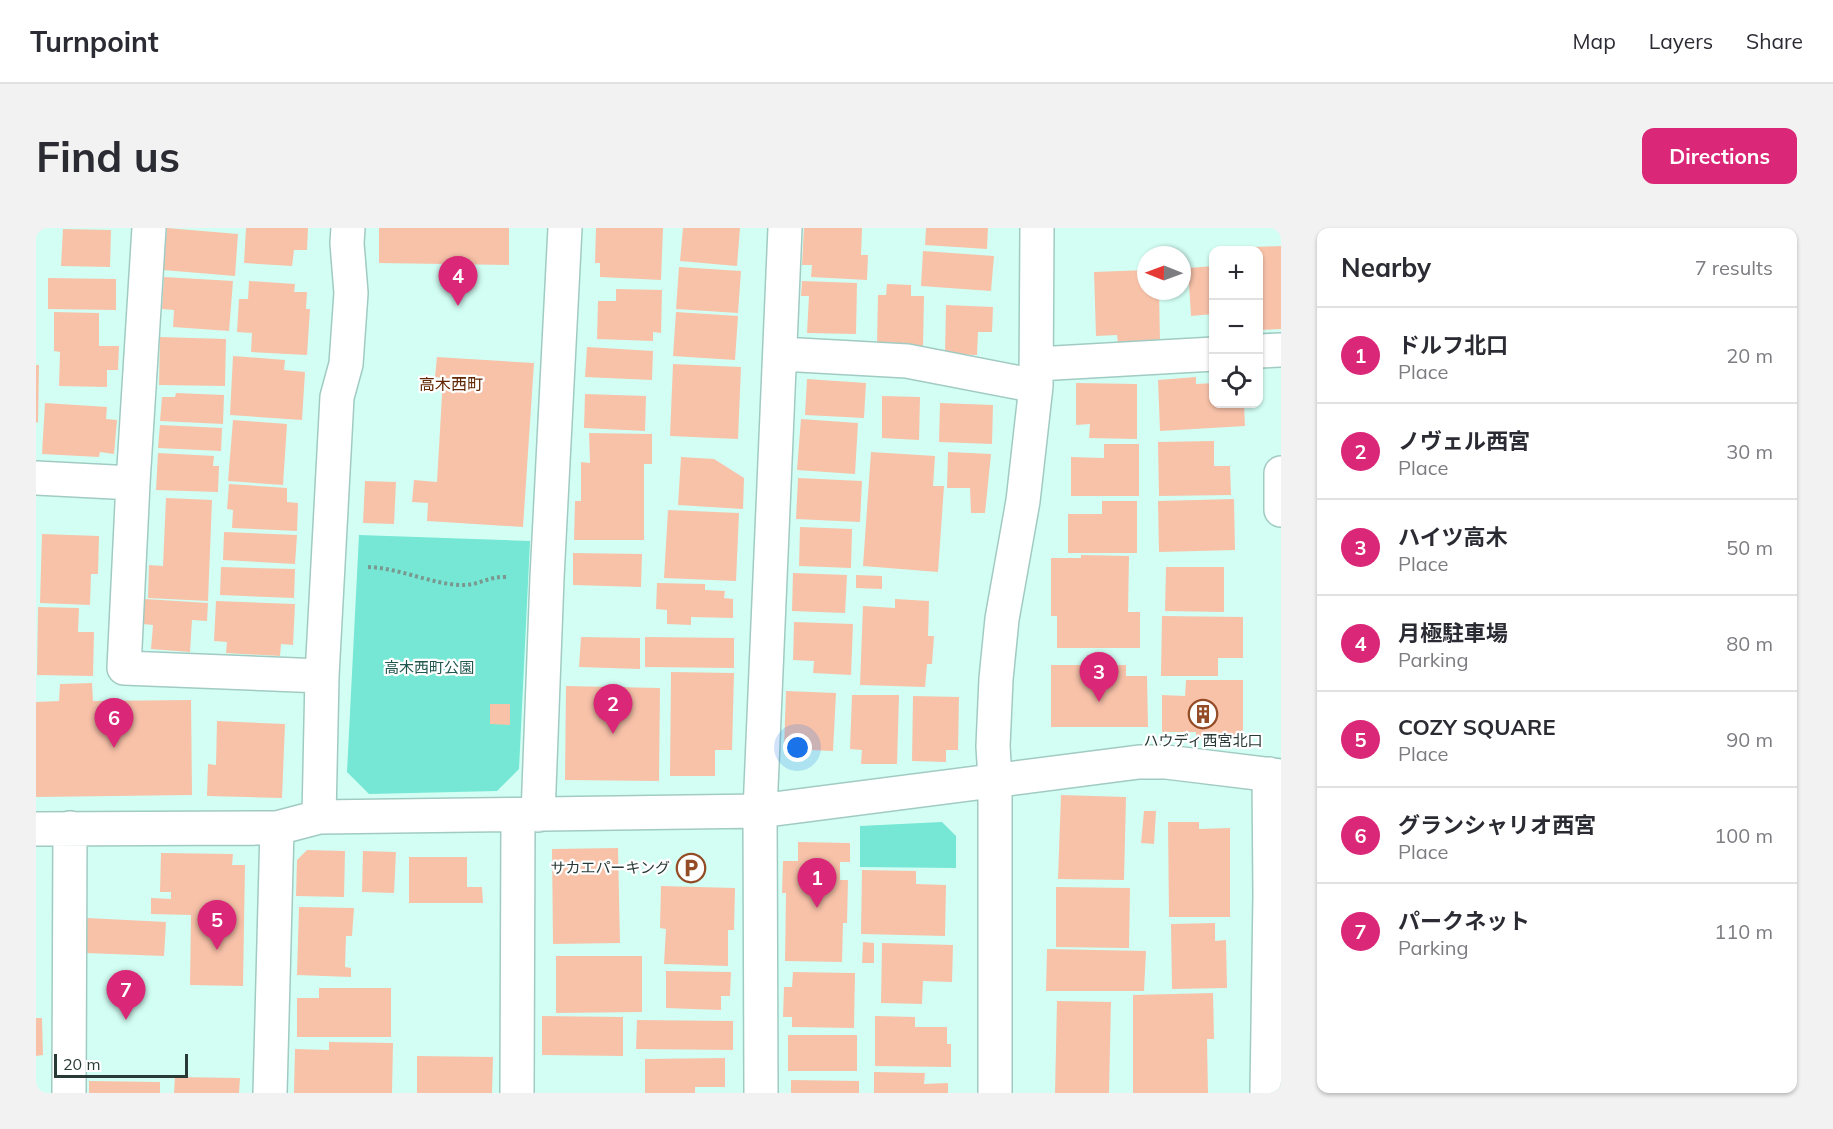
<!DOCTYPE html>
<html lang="en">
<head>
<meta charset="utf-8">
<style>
  body { margin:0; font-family:Mulish,"Noto Sans JP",sans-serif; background:#f2f2f3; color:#2b2b33 }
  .controls { position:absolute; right:18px; top:18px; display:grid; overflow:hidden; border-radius:12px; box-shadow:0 2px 4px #0004 }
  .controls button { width:54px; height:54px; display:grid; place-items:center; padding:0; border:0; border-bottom:2px solid #e1e1e2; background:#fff; color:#2b2b33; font:30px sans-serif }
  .compass { position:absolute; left:1101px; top:18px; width:54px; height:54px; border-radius:50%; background:#fff; box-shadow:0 2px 4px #0004; rotate:271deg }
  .scale { position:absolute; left:18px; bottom:15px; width:134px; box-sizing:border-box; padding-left:6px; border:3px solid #293a36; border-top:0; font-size:16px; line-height:21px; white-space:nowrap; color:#293a36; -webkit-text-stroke:4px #fff; paint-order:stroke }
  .you { position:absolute; left:762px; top:520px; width:21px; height:21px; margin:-15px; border:4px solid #fff; border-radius:50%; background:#1a73e8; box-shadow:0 0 0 9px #1a73e833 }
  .badge { display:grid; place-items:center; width:39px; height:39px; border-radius:50%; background:#db2777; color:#fff; font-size:20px; font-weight:700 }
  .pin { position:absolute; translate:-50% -50px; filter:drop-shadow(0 2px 3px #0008) }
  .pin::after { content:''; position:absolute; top:32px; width:21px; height:18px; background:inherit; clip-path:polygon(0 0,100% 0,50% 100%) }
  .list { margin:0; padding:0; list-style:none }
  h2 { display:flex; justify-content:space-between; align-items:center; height:78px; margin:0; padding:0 24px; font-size:26px }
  h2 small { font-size:20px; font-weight:400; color:#7c7c81 }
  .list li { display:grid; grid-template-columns:39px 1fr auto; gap:18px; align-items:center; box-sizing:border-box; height:96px; padding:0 24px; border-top:2px solid #e1e1e2 }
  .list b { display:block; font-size:22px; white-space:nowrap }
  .list p { margin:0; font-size:20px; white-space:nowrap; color:#7c7c81 }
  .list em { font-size:20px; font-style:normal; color:#7c7c81 }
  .icon { flex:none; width:33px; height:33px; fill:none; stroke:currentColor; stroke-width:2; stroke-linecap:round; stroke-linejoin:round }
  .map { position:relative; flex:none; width:1245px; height:865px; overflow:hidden; border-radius:12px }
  header { display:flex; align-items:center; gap:36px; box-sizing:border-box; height:84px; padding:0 30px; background:#fff; border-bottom:2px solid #e1e1e2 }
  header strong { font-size:28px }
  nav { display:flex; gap:33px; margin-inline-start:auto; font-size:21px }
  .intro { display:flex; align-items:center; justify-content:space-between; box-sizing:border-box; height:144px; padding:0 36px }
  h1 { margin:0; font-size:42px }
  .button { padding:15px 27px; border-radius:12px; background:#db2777; color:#fff; font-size:21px; font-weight:700 }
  main { display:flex; gap:36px; padding:0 36px }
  aside { flex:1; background:#fff; border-radius:12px; box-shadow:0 2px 4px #0004 }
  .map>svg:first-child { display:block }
  .green { fill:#75e7d4 }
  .building { fill:#f8c2a9 }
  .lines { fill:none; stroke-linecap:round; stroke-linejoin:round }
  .minor-casing { stroke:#a1cbc2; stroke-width:36 }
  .path { stroke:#7a9790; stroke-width:4; stroke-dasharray:3 3; stroke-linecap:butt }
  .minor { stroke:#fff; stroke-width:33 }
  .labels { text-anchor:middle; stroke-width:4.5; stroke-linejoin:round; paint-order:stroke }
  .park-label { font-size:15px; fill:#21574e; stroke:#fff }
  .poi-label { font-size:15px; fill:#293a36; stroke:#fff }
  .neighbourhood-label { font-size:16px; fill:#622600; stroke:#fff }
</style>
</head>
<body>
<header>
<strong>Turnpoint</strong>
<nav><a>Map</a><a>Layers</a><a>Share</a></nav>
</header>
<div class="intro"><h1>Find us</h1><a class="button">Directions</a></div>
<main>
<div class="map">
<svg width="1245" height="865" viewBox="0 0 1245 865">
  <rect width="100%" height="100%" fill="#d3fef4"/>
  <path class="green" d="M323 307 494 313 483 541 461 563 333 566 311 544Z
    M906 594 920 608V640L824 639V598Z"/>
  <path class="building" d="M131 0 202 6 199 48 127 42Z
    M210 0H272L271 22H258L256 38 208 35Z
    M343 0H473V37L343 35Z
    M560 0H627L625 52 564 49V35H559Z
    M647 0H704L701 38 644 33Z
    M768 0H826L825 27H832L831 52 775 49 776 37H766Z
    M890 0H952L951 21 889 17Z
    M27 1 75 2 74 39 25 38Z
    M1245 18V101L1222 102V22H1219L1218 19Z
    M887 23 958 28 955 63 885 58Z
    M1178 38V86L1155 88 1152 40Z
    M643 39 705 43 702 85 640 81Z
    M1110 42V63H1123L1124 113 1082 115 1081 107 1060 108 1058 44Z
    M128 49 197 53 193 103 137 99 138 82 126 81Z
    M12 50 80 51V82L12 81Z
    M213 53 259 56 258 64H271L270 81H274L271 127 215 124 216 105 201 104 203 71H212Z
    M766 53 821 55 820 106 771 105 773 68H765Z
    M851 56 875 57V68H888L887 118 841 117 842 67H850Z
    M580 61 626 62 625 105 617 104V113L561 111 562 73H580Z
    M910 77 957 79 956 104H942L941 127 909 126Z
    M18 84 63 85V118H83L82 142H71V159L23 158 24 124 18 123Z
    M640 84 702 88 699 132 637 128Z
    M124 109 190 111 189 158 123 157Z
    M551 119 617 123 616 152 549 149Z
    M197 128 249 132 248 142 269 144 266 192 194 187Z
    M401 129 498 135 487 299 391 293 392 275 376 274 378 252 401 254 407 150 399 149Z
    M637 136 705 139 702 211 634 208Z
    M0 137H3L2 195 0 194Z
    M1160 149V156L1178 155V176H1208L1209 198 1124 203 1122 152Z
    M771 151 830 155 828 190 769 187Z
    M1040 155 1101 156V211L1053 210 1054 196 1040 197Z
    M140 165 188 167 187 196 124 193 126 169H139Z
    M549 166 610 168 609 203 548 200Z
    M846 168 884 169 883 212 846 210Z
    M9 175 71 179 70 191 81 192 78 226 64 224 63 229 6 226Z
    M904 175 957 177 956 216 903 214Z
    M765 191 822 195 819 246 761 242Z
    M197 192 251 196 247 257 192 253Z
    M124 197 186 200 185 223 122 220Z
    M553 205 616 206V236H608V312H538L539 273H545V234L554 235Z
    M1178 213V238H1194L1195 267 1123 268 1122 214Z
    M1068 216H1103V268H1035V229L1068 230Z
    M835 224 899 228 897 258H908L902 344 827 338Z
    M912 224 955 226 949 285H935L934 260H911Z
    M122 225 178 228 177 238H183L182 264 120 262Z
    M645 229 678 231 708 250 707 281 642 277Z
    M762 250 826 253 824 294 760 291Z
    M329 253 360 254 358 296 327 295Z
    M193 256 251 260V274L262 275 261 303 196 300 197 282 191 281Z
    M130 270 176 272 172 373 112 370 113 337 127 338Z
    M1198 271 1199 322 1123 324 1122 273Z
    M1066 273H1101V325H1032V286H1066Z
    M632 282 703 285 700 353 628 350Z
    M764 299 816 301 815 340 763 338Z
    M188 304 261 307 259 336 187 332Z
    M6 306 63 308 62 346H55L54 377 4 375Z
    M537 325 606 326 605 359 537 357Z
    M1045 327 1093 328 1092 384H1104V420H1021V388H1015V330H1045Z
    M185 339 259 341 258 370 184 367Z
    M1130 339H1188V384L1129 383Z
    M757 345 811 347 809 385 756 383Z
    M820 347 846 348V361L820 360Z
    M621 355 669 356V362L689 363 688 370 697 371V390L655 389V397L631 396V382L620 381Z
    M109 371 172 375 171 393 156 392 154 424 115 421 117 397 107 396Z
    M859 371 893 373 892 408H898L896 436H891L889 459 824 457 827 378 859 380Z
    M180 373 259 376 257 417 245 416 244 428 190 425 191 414 178 413Z
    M2 379 43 380 42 404H58L57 448 1 447Z
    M1126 388 1207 389V430H1182V448H1125Z
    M758 394 817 396 815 447 777 445 778 433 757 432Z
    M545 409 604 410V441L543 439Z
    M609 409 698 410V440L609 439Z
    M1015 437H1090V448H1111L1112 499H1015Z
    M635 444 698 445 696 522H679V548H634Z
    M1150 452H1207V510L1160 509V504H1126V467L1149 468Z
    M56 455 57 473 155 472 156 567 0 569V474L23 473 24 456Z
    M530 458 624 460 623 553 529 552Z
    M750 463 800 465 797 523 748 521Z
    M816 467H863L861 536H825L826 522 814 521Z
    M877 468 923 469 922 522H910V534L876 533Z
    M454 476H474V497L454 496Z
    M181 493 249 496 246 570 171 568 172 536 180 537Z
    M1025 567 1090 569 1088 652 1022 651Z
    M1108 583H1120L1118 616 1105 615Z
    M1132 594H1163V601L1194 600V689H1133Z
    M762 614 814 615V634H804V652H812L811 695H807L806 734 749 733 750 665H746L747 633H762Z
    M582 620 584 715 517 716 516 621Z
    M271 622 309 623 308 669 260 668 261 632Z
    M327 623 360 624 358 665 326 664Z
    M125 625 197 626 196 637H209L207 758 154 757 155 687 115 686V670L135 671V664H124Z
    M373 629H431V659H446L447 675H373Z
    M826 642 880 643V656L910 657 909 708 825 706Z
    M625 658 699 660 698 702H692V738L628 736 630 701 624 700Z
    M1020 659 1094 660 1093 720 1020 719Z
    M263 679 318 680 316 708H310L309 739 315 740V749L261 747Z
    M51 690 130 694 128 728 50 725Z
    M1179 695V713L1190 712 1191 760 1136 761 1135 696Z
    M827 714 838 715V735H826Z
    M846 715 917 717 916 754 887 753 886 776 845 775Z
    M1011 721 1110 723 1108 763H1010Z
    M520 728H606V784L520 785Z
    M630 743 695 744 694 768H685V782L630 780Z
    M757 744 819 745 818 800 756 799V789H747L748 759H756Z
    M283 760H355V809H261V770H283Z
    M1177 765 1178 811H1171L1172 865H1097V767Z
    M1021 773 1075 774 1073 865H1019Z
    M506 788 587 789V828L506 827Z
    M839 788 879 789V799H911V816H915V839L839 838Z
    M0 790H6L7 827 0 828Z
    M601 792 697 793V822L600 821Z
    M752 807H821V843H752Z
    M293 814 357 815 356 865H258L259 821 293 822Z
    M381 828 457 829 456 865H381Z
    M689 830V859H659V865H609V831Z
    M838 844 889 845 888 856 912 855V865H838Z
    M139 849 204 850 203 865H138Z
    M755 852 823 853V865H755Z
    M53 853 124 854V865H53Z"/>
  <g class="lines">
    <g class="minor-casing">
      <path id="minor" d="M113 0 97 255 88 440 286 448
        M1222 123 1245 122
        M745 126 871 133 1000 158
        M1001 136 1178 126
        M1245 245V282
        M0 250 97 255
        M502 587 511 350 529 0
        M283 589 286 448 301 169 310 136 315 65 311 15 312 0
        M0 601 241 600 283 589 724 583 1103 534H1130L1245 548
        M33 865 34 600
        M234 865 241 600
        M481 865 482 587
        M725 865 724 583 749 0
        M959 865V551L957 518 960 451 966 391 987 273 1000 158 1001 0
        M1231 865 1234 667 1233 546"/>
    </g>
    <path class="path" d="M332 339C365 340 399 358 430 357 444 356 454 348 471 349"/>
    <use href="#minor" class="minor"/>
  </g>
  <defs>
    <g id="building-ring" transform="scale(1.5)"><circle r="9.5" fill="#fff" stroke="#934c26" stroke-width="1.5"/><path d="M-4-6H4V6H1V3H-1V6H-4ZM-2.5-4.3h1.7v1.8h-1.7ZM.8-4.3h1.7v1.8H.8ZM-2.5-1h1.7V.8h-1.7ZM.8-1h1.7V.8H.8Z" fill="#934c26"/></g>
    <g id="parking-ring" transform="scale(1.5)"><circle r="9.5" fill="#fff" stroke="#934c26" stroke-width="1.5"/><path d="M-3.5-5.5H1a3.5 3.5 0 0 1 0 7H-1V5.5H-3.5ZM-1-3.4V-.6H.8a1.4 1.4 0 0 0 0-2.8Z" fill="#934c26"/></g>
  </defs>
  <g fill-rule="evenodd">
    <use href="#building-ring" x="1167" y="486"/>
    <use href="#parking-ring" x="655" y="640"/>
  </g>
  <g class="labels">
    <g class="park-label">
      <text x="393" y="445">高木西町公園</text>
    </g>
    <g class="poi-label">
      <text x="1167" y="518">ハウディ西宮北口</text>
      <text x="634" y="645" text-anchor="end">サカエパーキング</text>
    </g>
    <g class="neighbourhood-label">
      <text x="415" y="162">高木西町</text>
    </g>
  </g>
</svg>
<div class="controls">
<button>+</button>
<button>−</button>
<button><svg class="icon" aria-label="locate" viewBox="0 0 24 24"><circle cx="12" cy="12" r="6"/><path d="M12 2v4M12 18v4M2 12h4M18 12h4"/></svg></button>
</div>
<svg class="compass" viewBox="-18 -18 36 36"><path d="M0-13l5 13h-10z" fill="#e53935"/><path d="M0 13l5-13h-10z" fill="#7c7c81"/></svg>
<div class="scale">20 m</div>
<div class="you"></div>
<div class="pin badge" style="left:781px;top:680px">1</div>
<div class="pin badge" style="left:577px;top:506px">2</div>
<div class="pin badge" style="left:1063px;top:474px">3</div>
<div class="pin badge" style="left:422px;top:78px">4</div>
<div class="pin badge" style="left:181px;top:722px">5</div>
<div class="pin badge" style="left:78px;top:520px">6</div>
<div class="pin badge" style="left:90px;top:792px">7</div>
</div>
<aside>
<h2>Nearby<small>7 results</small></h2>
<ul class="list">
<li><span class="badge">1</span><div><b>ドルフ北口</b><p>Place</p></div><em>20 m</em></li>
<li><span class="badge">2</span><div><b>ノヴェル西宮</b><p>Place</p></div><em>30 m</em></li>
<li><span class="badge">3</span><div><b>ハイツ高木</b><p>Place</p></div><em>50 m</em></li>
<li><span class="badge">4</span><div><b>月極駐車場</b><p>Parking</p></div><em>80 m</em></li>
<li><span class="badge">5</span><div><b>COZY SQUARE</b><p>Place</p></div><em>90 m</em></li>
<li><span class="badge">6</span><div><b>グランシャリオ西宮</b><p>Place</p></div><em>100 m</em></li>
<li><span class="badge">7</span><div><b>パークネット</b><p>Parking</p></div><em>110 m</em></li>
</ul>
</aside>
</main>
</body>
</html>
